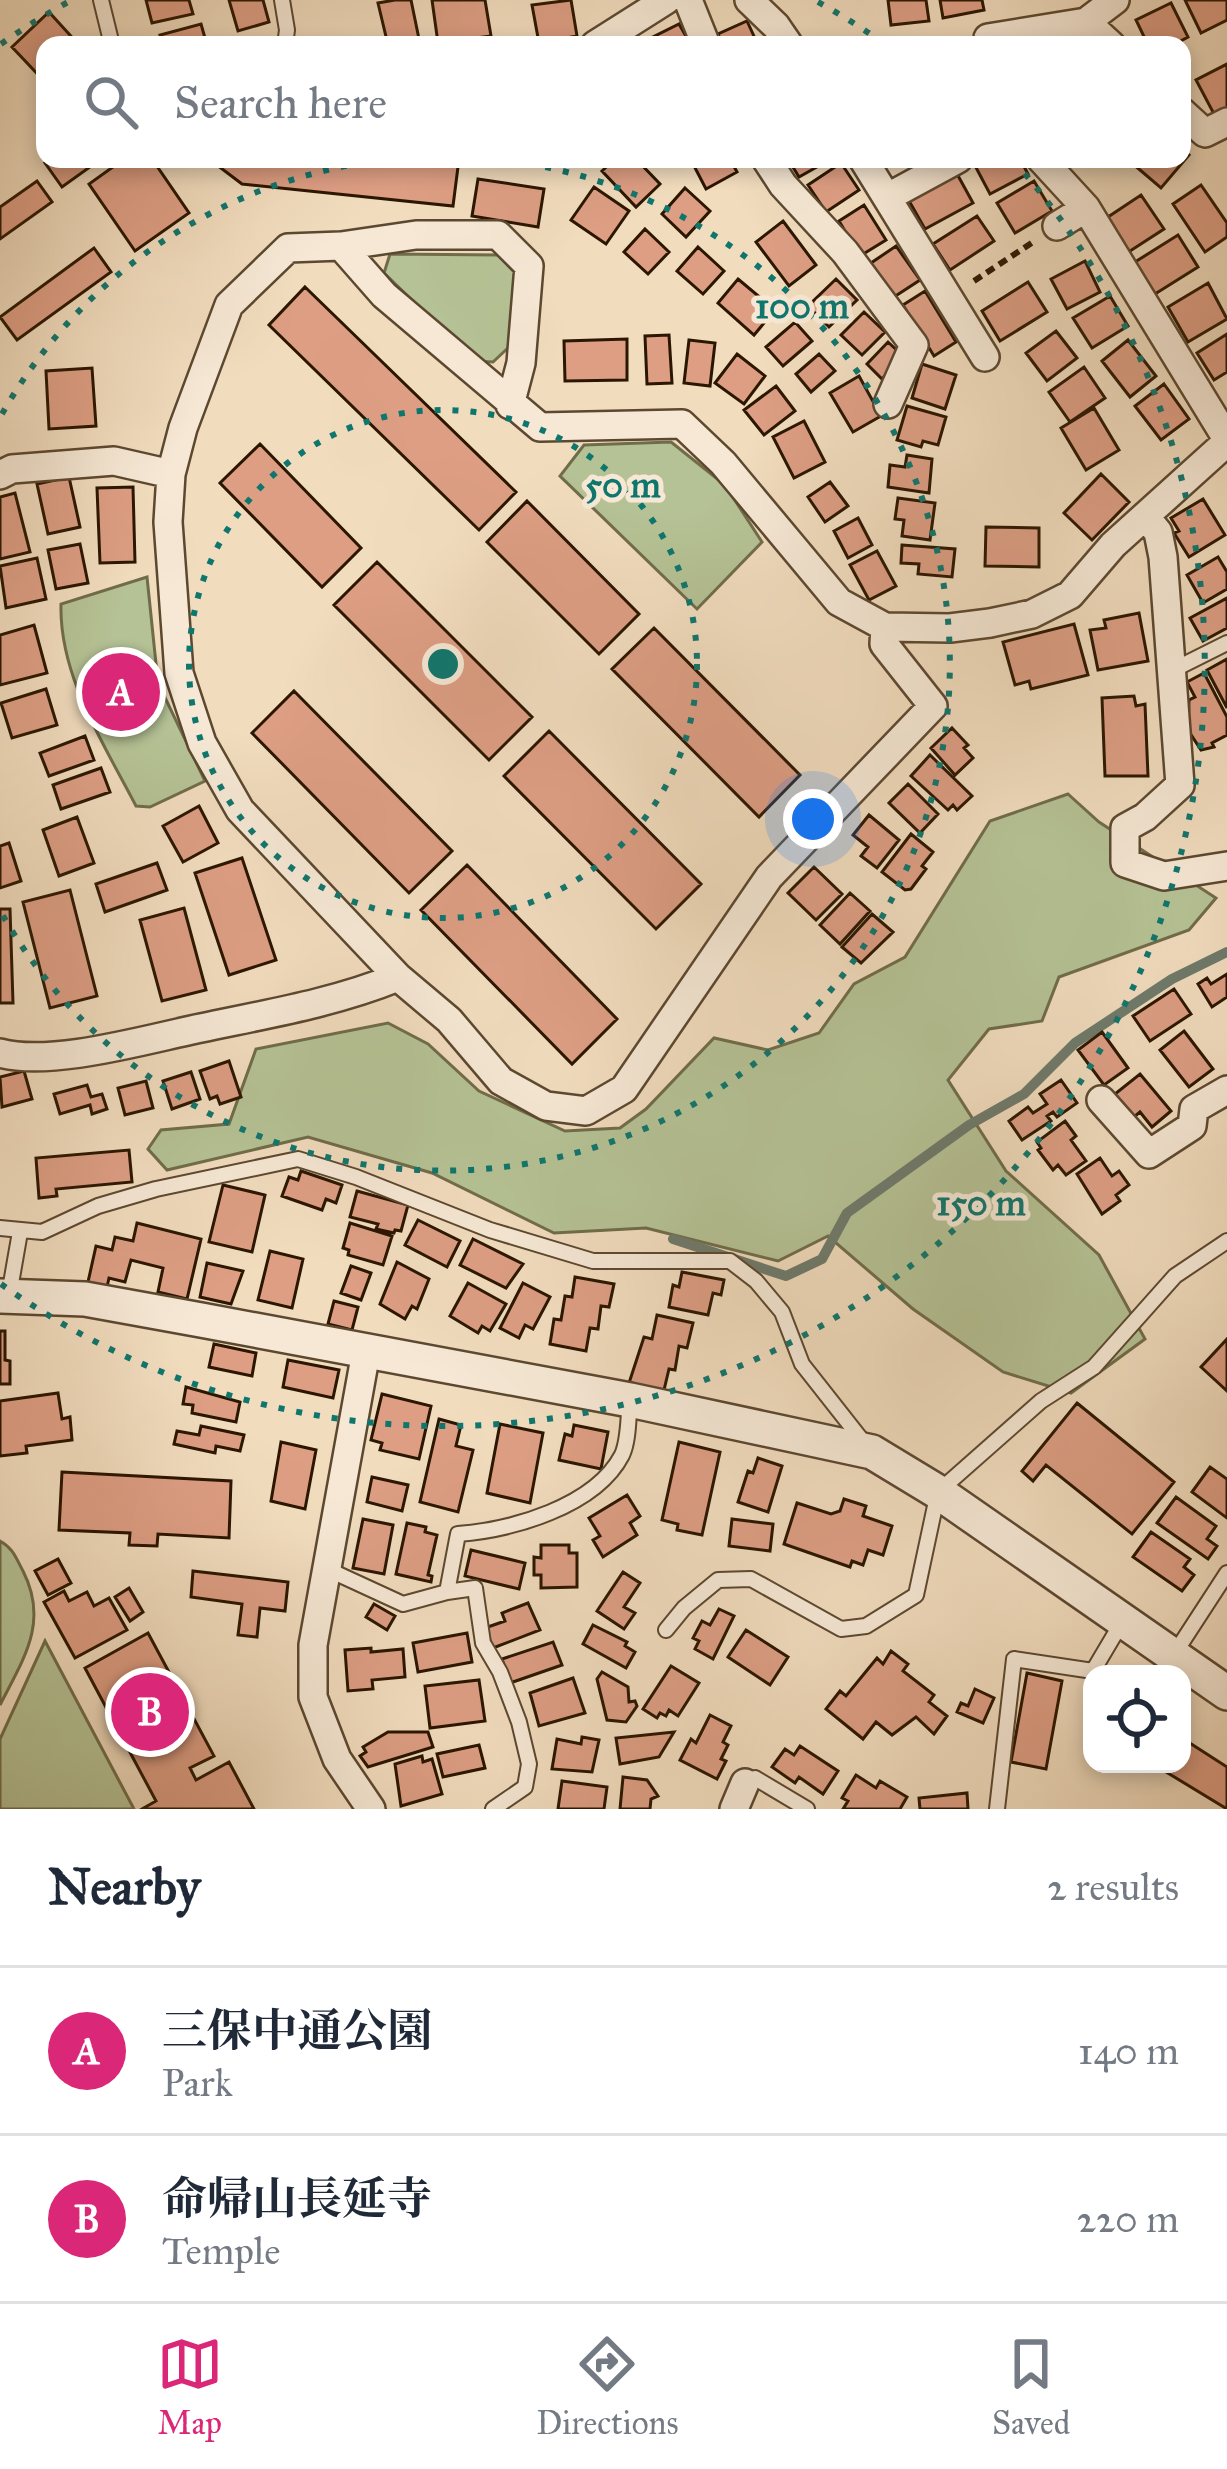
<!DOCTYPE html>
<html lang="en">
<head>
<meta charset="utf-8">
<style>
  body { margin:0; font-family:"IM FELL Great Primer","Noto Serif JP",serif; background:#f2f2f3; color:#1f2937 }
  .controls { position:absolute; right:36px; bottom:36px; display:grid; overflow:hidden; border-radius:24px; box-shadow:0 6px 18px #0003 }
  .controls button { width:108px; height:108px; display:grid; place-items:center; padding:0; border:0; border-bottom:3px solid #e0e1e3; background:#fff; color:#1f2937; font:60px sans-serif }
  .you { position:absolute; left:813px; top:819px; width:42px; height:42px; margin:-30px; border:9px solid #fff; border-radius:50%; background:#1a73e8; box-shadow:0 0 0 18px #1a73e833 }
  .badge { display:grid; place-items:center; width:78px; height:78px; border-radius:50%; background:#db2777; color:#fff; font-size:39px; font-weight:700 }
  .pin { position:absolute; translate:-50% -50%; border:6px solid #fff; box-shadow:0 3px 12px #0006 }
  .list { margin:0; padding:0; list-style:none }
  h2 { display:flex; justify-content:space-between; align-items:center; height:156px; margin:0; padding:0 48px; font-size:51px }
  h2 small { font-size:39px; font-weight:400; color:#747a83 }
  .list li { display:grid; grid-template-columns:78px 1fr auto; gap:36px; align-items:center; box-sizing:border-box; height:168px; padding:0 48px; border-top:3px solid #e0e1e3 }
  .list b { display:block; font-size:45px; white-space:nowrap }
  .list p { margin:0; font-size:39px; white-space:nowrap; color:#747a83 }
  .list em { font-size:39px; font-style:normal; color:#747a83 }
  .icon { flex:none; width:66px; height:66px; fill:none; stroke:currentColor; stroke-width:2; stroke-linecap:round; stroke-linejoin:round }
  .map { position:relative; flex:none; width:1227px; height:1809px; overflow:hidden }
  .search { position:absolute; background:#fff; box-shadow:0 6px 18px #0003; left:36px; right:36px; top:36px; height:132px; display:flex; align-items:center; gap:30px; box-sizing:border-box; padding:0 42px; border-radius:24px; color:#747a83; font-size:45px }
  .sheet { height:492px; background:#fff }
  nav { display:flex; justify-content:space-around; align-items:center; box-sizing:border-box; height:168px; border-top:3px solid #e0e1e3; background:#fff; font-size:33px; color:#747a83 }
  nav a { display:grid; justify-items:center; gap:6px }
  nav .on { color:#db2777 }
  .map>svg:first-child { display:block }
  .green { fill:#b5c295; stroke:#706c4a; stroke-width:3 }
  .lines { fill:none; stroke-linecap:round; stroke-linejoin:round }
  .stream { stroke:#6e7a6b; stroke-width:10 }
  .building { fill:#dd9e84; stroke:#2b1600; stroke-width:3 }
  .service-casing { stroke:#5c4830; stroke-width:18 }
  .minor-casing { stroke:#5c4830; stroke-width:32 }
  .tertiary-casing { stroke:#5c4830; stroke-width:38 }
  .path { stroke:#2b1600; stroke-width:6; stroke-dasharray:9 6; stroke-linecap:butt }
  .service { stroke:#f6e8d5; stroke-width:14 }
  .minor { stroke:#f6e8d5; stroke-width:27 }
  .tertiary { stroke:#f6e8d5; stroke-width:33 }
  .ring { fill:none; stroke:#0f766e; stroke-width:6; stroke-dasharray:6 12 }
  .centre { fill:#0f766e; stroke:#f6e8d5; stroke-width:6 }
  .ring-label { font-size:36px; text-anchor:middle; font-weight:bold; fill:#0f766e; stroke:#f6e8d5; stroke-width:10; stroke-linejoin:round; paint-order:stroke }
</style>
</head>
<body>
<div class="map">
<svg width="1227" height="1809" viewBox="0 0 1227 1809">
  <rect width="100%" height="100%" fill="#f1dcbe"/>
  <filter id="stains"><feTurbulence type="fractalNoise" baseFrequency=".00167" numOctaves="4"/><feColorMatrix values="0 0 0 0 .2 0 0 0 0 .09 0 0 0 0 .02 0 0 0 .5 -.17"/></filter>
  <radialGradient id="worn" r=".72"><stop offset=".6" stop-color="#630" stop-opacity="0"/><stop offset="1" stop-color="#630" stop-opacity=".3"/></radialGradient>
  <path class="green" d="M390 254 499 255 517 275 510 346 493 362 475 361 384 273Z
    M671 442 725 485 762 542 697 609 560 476 584 445Z
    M147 577 158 683 205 781 150 807 136 806C104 744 59 676 61 604Z
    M1068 794 1099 822 1216 898 1189 930 1059 977 1042 1021 989 1029 948 1080 1006 1171 1099 1255 1145 1339 1071 1393 1003 1372 913 1309 828 1236 778 1261 646 1228 554 1233 432 1173 308 1137 167 1170 148 1149 161 1130 229 1124 256 1049 388 1023 428 1044 479 1091 565 1131 620 1128 646 1109 714 1038 768 1050 819 1033 854 984 905 957 990 821Z
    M0 1541C13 1548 16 1558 23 1571 49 1622 24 1658 0 1705Z
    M45 1641 134 1809H0V1739Z"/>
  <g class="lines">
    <path class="stream" d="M673 1239 786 1276 822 1259 847 1213 969 1125 1024 1094 1075 1043 1172 979 1227 952"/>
  </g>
  <path class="building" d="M146 0H189L193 14 152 23Z
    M229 0H263L269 22 238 31Z
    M395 0H411L419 39 388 45 378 3Z
    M432 0H485L491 36 438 43Z
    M571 0 577 36 539 43 532 5Z
    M888 0H926L929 21 891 25Z
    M940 0H982L984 10 943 18Z
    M1185 0H1227V20L1201 33Z
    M1171 3 1188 37 1173 45H1148L1136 20Z
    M49 12 79 45H45V82L12 47Z
    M747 21 758 45H723L718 34Z
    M201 24 207 45H163L160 35Z
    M679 24 691 45H657L653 37Z
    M1227 64V107L1214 114 1196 80Z
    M1182 149 1189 155 1161 188 1133 164 1137 159H1182Z
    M51 159H101L62 187 45 163Z
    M124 159H152L189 213 135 251 89 184Z
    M209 159H459L453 206 242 184Z
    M615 159H636L660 184 636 207 602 171Z
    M697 159H730L737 172 706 189 692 162Z
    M788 159H831L799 177Z
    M1020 159 1028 174 990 194 972 160Z
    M841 163 859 190 826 212 808 185Z
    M956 172 973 203 925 229 908 199Z
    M478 179 544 189 538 227 472 216Z
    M37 181 52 202 0 239V207Z
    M1034 181 1052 211 1015 233 997 203Z
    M1201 185 1227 223V237L1205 252 1173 204Z
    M594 187 629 211 606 244 571 220Z
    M685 188 710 211 686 237 662 214Z
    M1141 195 1164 229 1127 253 1105 219Z
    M864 205 886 240 860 256 839 221Z
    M977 216 994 241 950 270 933 244Z
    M783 221 816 265 789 286 756 242Z
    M645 229 669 252 648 274 624 252Z
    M1178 235 1198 267 1155 294 1135 262Z
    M896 246 920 280 894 297 871 263Z
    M698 247 724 271 703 294 677 271Z
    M94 248 111 272 17 340 0 317Z
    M1085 261 1100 292 1067 309 1051 279Z
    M738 279 775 310 754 335 718 303Z
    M836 279 857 300 829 327 808 306Z
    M1028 282 1047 312 1000 341 982 311Z
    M1208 283 1227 319 1188 342 1168 307Z
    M305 287 516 492 479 530 269 325Z
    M925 291 956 342 934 356 903 305Z
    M1110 296 1128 326 1092 348 1073 318Z
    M864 312 885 332 862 355 841 335Z
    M795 322 812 341 783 366 766 347Z
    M1056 331 1077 358 1047 381 1026 353Z
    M1227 334V372L1214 380 1197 353Z
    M669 335 672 383 647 384 645 336Z
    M627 339V380L565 381 564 341Z
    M689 340 715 343 710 386 684 383Z
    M1128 340 1156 376 1130 397 1102 361Z
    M888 342 903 356 882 379 867 364Z
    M737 354 765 376 744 404 715 383Z
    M819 354 835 371 811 392 796 374Z
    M922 364 956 375 945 409 912 398Z
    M1084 367 1105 398 1070 422 1049 392Z
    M92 368 96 426 49 429 46 371Z
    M859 376 881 416 853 432 830 393Z
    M1164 384 1189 419 1161 440 1135 406Z
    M776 386 795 411 764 435 744 410Z
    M907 406 946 417 938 445 923 441 921 447 897 440Z
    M1094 408 1119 450 1086 470 1061 428Z
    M804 421 825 462 794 478 773 437Z
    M260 444 361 548 322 587 220 483Z
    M907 455 932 459 929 493 888 487 890 465 905 467Z
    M1101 474 1129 502 1092 540 1064 513Z
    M69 477 80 527 48 534 37 484Z
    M830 482 848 506 825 522 808 497Z
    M133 487 135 562 100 563 97 488Z
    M15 493 30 552 0 559V497Z
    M898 498 935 503 930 540 902 536 904 520 895 519Z
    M1203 499 1225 535 1189 557 1174 533 1179 531 1171 518Z
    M527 501 639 614 599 654 487 542Z
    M858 518 872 545 848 558 834 531Z
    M986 527 1039 528V567L985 566Z
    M80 544 88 583 56 589 48 550Z
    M902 545 955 549 952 577 918 574 919 564 901 563Z
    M877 551 896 586 869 600 850 565Z
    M1218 557 1227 572V589L1203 603 1187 575Z
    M37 558 46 599 6 608 0 566Z
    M377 562 532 717 489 760 334 605Z
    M1227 598V628L1203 641 1190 618Z
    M1139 613 1148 661 1098 670 1090 630 1106 628 1104 620Z
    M1074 624 1088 675 1031 689 1029 681 1015 685 1003 642Z
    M34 625 47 673 0 685V635Z
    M654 628 800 775 759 817 612 669Z
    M1227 659V708L1207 670Z
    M1204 673 1227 717V735L1212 743 1214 747 1201 750 1188 730 1189 700 1195 697 1187 682Z
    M46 689 57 725 12 738 1 703Z
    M294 691 452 851 409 893 252 733Z
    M1134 696 1136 706 1145 704 1148 776H1105L1102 698Z
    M952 728 968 745 964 748 973 758 955 775 931 748Z
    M549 731 701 884 656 929 504 776Z
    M85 736 94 760 49 776 40 753Z
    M930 755 972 796 957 810 953 805 948 810 911 776Z
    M101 768 110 792 61 809 53 785Z
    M908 784 938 814 920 833 889 803Z
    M199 806 218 843 183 862 163 826Z
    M869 815 899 840 877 868 861 856 868 847 853 835Z
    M77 817 94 863 59 876 43 830Z
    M911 834 933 852 922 866 926 869 911 889 905 890 882 872Z
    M9 843 21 881 0 888V846Z
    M242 858 276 960 229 975 195 873Z
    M157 863 167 890 105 912 96 884Z
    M467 865 617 1019 572 1064 421 910Z
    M814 867 842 894 816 920 788 893Z
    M70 890 97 996 50 1008 23 902Z
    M850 893 870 911 840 944 820 925Z
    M184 908 206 990 162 1001 140 920Z
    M0 909H10L13 1003H0Z
    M872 914 893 932 861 963 842 947Z
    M1227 974V997L1212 1007 1198 984 1207 978 1211 984Z
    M1174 989 1191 1014 1150 1041 1133 1016Z
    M1184 1031 1213 1069 1189 1087 1160 1050Z
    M1102 1032 1128 1068 1104 1085 1078 1050Z
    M229 1061 241 1097 220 1104 217 1096 210 1099 200 1071Z
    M24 1071 32 1099 2 1107 0 1077Z
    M191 1072 200 1099 172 1109 163 1081Z
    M1140 1074 1171 1111 1152 1127 1140 1112 1134 1117 1115 1094Z
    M1061 1080 1077 1103 1057 1117 1053 1112 1047 1116 1051 1121 1022 1140 1009 1121 1028 1107 1033 1113 1047 1104 1040 1094Z
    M146 1081 153 1108 125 1115 118 1088Z
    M87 1085 91 1097 102 1094 107 1109 92 1114 90 1105 60 1114 54 1094Z
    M1065 1121 1076 1136 1071 1140 1086 1161 1066 1175 1058 1165 1053 1170 1038 1150 1041 1148 1037 1142Z
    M129 1150 132 1182 56 1189 57 1196 39 1198 36 1158Z
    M1100 1158 1112 1176 1119 1171 1129 1185 1116 1195 1120 1201 1102 1214 1077 1174Z
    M301 1171 342 1185 336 1203 326 1199 322 1210 282 1196 289 1177 298 1180Z
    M223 1185 265 1195 252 1252 209 1242Z
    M357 1191 408 1205 401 1231 395 1230 394 1233 376 1229 378 1224 350 1217Z
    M418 1220 460 1241 447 1267 405 1245Z
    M137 1223 201 1239 187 1299 158 1292 163 1268 131 1260 125 1282 109 1278 107 1287 88 1282 96 1246 112 1250 115 1237 133 1241Z
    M350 1223 392 1236 383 1265 348 1255 349 1250 343 1248Z
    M473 1239 523 1264 506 1288 460 1265Z
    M270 1251 303 1259 292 1308 258 1300Z
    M397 1262 429 1279 417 1309 412 1306 405 1319 380 1304Z
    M207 1263 243 1271 231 1304 200 1297Z
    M351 1266 371 1273 361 1300 341 1293Z
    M682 1272 724 1280 721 1295 713 1293 708 1315 669 1307 673 1285 679 1287Z
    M575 1277 614 1284 609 1307 601 1306 598 1329 590 1328 586 1351 550 1344 554 1319 561 1320 565 1296 572 1297Z
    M468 1283 506 1304 490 1331 482 1326 478 1333 450 1316Z
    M523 1283 550 1297 533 1329 525 1325 519 1338 500 1328Z
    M334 1301 358 1307 352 1330 328 1324Z
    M657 1315 693 1323 687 1348 679 1346 675 1370 669 1369 664 1390 629 1383 644 1337 652 1339Z
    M0 1331H5V1360L10 1361V1384H0Z
    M1227 1339V1391L1201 1367Z
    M214 1344 256 1353 252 1376 209 1367Z
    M288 1360 339 1370 333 1398 283 1387Z
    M186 1387 240 1402 236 1422 192 1413 193 1405 183 1404Z
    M58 1393 62 1419 70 1417 72 1440 26 1446 27 1453 0 1456V1401Z
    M382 1394 431 1406 419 1459 380 1450 382 1443 371 1440Z
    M1077 1403 1174 1482 1132 1534 1046 1465 1033 1481 1022 1471Z
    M439 1419 461 1425 456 1446 473 1450 458 1512 420 1502Z
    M500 1424 543 1433 530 1503 487 1493Z
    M574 1425 608 1432 601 1469 559 1460 565 1434 572 1436Z
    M201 1426 244 1435 240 1451 216 1446 215 1453 174 1444 177 1431 199 1435Z
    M281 1442 316 1450 305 1509 271 1501Z
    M679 1442 720 1452 702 1535 677 1530 678 1524 662 1520Z
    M758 1458 782 1466 768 1512 738 1502 748 1471 753 1473Z
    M1210 1467 1227 1479V1518L1192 1492Z
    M62 1472 231 1481 229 1538 158 1534 157 1546 129 1545 130 1533 59 1530Z
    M372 1477 408 1485 402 1511 367 1502Z
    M627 1495 640 1516 630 1523 637 1535 603 1557 593 1540 600 1536 589 1518Z
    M1176 1497 1216 1526 1207 1539 1217 1546 1208 1559 1157 1523Z
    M844 1499 866 1506 863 1516 892 1526 883 1555 868 1550 863 1565 852 1561 850 1567 784 1544 797 1503 831 1514 840 1511Z
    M363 1519 393 1525 384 1574 353 1568Z
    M732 1519 773 1524 770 1551 729 1546Z
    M407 1523 426 1527 425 1532 437 1535 428 1575 432 1576 431 1582 396 1574Z
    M1151 1532 1190 1559 1184 1567 1194 1575 1182 1591 1133 1557Z
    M541 1545H569V1553H577V1587L541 1588V1575H534V1557L541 1558Z
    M471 1550 525 1563 519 1589 465 1576Z
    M58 1559 71 1583 48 1595 35 1571Z
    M193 1571 288 1582 285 1611 260 1608 257 1637 238 1635 242 1604 191 1597Z
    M623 1572 640 1583 624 1607 635 1613 624 1629 597 1611Z
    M129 1588 143 1612 130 1621 115 1597Z
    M64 1591 69 1601 87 1592 94 1606 109 1598 127 1630 75 1658 44 1602Z
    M528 1603 540 1630 493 1648 485 1628 505 1621 502 1613Z
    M374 1604 395 1616 387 1630 366 1617Z
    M719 1609 734 1616 713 1659 695 1649 699 1641 693 1638 702 1621 710 1625Z
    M593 1625 627 1642 625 1646 635 1652 626 1668 583 1644Z
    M746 1630 788 1657 770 1685 728 1657Z
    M148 1633 214 1756 190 1768 196 1780 229 1762 254 1809H142L156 1801 85 1668Z
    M467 1633 472 1662 418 1672 413 1643Z
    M553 1642 562 1665 510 1683 502 1659Z
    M371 1648V1652L403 1649 405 1677 372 1680 373 1689 348 1691 345 1650Z
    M891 1651 908 1664 903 1671 934 1695 929 1702 947 1716 934 1734 916 1717 892 1735 876 1722 863 1739 826 1709 840 1691 846 1696 877 1658 883 1664Z
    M671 1666 699 1683 678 1716 669 1710 666 1716 660 1713 657 1718 643 1709Z
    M602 1672 628 1687 629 1702 635 1701 637 1706 626 1722 607 1720 597 1679Z
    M1027 1673 1062 1681 1046 1769 1011 1762Z
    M573 1678 585 1713 539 1726 530 1693Z
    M479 1680 485 1721 430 1728 425 1686Z
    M975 1689 994 1698 983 1723 957 1712 961 1703 968 1706Z
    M710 1715 731 1726 723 1742 728 1745 721 1759 726 1761 717 1779 680 1760 691 1739 696 1743Z
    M388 1732H428L433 1747 368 1767 360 1756 366 1752 363 1747Z
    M674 1732 659 1757 620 1764 616 1738Z
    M582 1737 599 1740 592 1772 552 1769 557 1739 581 1744Z
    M1182 1738 1227 1767V1809L1153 1764H1182Z
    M479 1745 485 1768 443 1777 437 1754Z
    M800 1746 838 1771 823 1794 799 1777 795 1783 772 1767 785 1749 794 1755Z
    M422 1756 423 1762 432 1759 442 1794 401 1806 395 1764Z
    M856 1775 876 1788 880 1781 907 1797 900 1809H843L848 1801 842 1798Z
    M623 1777 647 1780 658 1796 651 1799 650 1809H620Z
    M562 1781 607 1787 604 1809H558Z
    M967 1793 968 1809H920L919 1798Z"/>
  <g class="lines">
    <g class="service-casing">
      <path id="service" d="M101 0 112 45
        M282 0 287 30 285 45
        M1173 670 1227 643
        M0 1228 42 1232 98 1206 156 1189 298 1159 356 1177 490 1230 593 1261H730L756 1281 782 1312 802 1364 865 1444
        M9 1295 20 1232
        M327 1569 403 1604 447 1592 458 1534C511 1530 595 1507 622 1455 629 1440 628 1417 630 1400
        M447 1592 475 1588 483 1643 500 1672 519 1722 529 1764 525 1787 493 1809
        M666 1630 684 1608 718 1580 751 1579 841 1629 866 1626 916 1595 938 1492 1041 1401 1094 1367 1175 1276 1227 1241
        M1173 1656 1227 1573
        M745 1783 755 1778 807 1809
        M997 1809 1014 1659 1093 1671 1122 1622"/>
    </g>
    <g class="minor-casing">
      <path id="minor" d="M688 0 706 45
        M749 0 776 26 789 45
        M988 38 1086 22
        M595 45 666 0
        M1111 45 1086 22 1115 0
        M1182 112 1205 133 1227 122
        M766 159 783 185 845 252 914 345 888 404
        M863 159 985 357
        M1041 159 1086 208 1227 439
        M888 197 958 159
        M1057 226 1086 208
        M341 246 416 235H498L529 266 521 363 510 405
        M0 475 12 469 114 461 171 474
        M1145 516 1158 532 1163 557 1180 785 1145 817 1125 828V863L1164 876 1227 866
        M398 977 240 810 202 743 179 673 168 522 171 474 183 428 229 305 288 248 341 246 384 295 540 427 682 424 723 463 839 602 885 627 950 628 990 623 1032 614 1070 595 1113 545 1227 442
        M0 1053C52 1067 147 1039 201 1028 267 1014 334 1003 398 977L449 1020 501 1081 546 1106 586 1111 624 1089 769 877 933 706 884 644 885 627
        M1101 1100 1149 1154 1192 1126 1194 1109 1227 1090
        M366 1352 313 1645V1697L337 1759 371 1809
        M734 1809 745 1783"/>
    </g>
    <g class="tertiary-casing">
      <path id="tertiary" d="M0 1296 85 1299 201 1320 630 1400 872 1452 938 1492 1227 1693"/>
    </g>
    <path class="path" d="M974 281 1033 242"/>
    <use href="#service" class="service"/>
    <use href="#minor" class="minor"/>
    <use href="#tertiary" class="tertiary"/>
  </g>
  <g class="ring">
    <circle cx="443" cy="664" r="254"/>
    <path d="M2 414A507 507 0 0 1 394 159M492 159A507 507 0 1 1 2 914"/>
    <path d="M1 44A761 761 0 0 1 68 2M818 2A761 761 0 0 1 885 44M1013 160A761 761 0 0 1 1 1284"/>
  </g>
  <circle cx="443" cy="664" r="18" class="centre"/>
  <g class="ring-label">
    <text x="802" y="318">100 m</text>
    <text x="623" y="497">50 m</text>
    <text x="981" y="1215">150 m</text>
  </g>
  <rect width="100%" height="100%" filter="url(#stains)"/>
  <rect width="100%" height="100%" fill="url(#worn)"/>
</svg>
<div class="controls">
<button><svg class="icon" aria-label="locate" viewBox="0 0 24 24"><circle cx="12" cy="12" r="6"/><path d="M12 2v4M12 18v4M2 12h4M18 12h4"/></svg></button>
</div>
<div class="you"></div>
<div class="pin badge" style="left:121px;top:692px">A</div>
<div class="pin badge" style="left:150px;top:1712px">B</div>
<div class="search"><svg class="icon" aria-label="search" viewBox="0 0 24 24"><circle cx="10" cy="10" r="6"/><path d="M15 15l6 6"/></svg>Search here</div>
</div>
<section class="sheet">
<h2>Nearby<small>2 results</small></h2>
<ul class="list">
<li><span class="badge">A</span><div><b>三保中通公園</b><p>Park</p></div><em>140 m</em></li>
<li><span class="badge">B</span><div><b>命帰山長延寺</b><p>Temple</p></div><em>220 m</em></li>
</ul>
</section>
<nav>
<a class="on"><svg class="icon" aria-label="map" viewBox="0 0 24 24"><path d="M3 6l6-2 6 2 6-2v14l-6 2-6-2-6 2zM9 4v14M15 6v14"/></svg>Map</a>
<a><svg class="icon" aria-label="directions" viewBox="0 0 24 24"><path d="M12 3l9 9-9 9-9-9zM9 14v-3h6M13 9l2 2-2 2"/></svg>Directions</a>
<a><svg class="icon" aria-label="saved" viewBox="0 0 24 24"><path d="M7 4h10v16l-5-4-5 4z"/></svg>Saved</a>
</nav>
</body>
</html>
